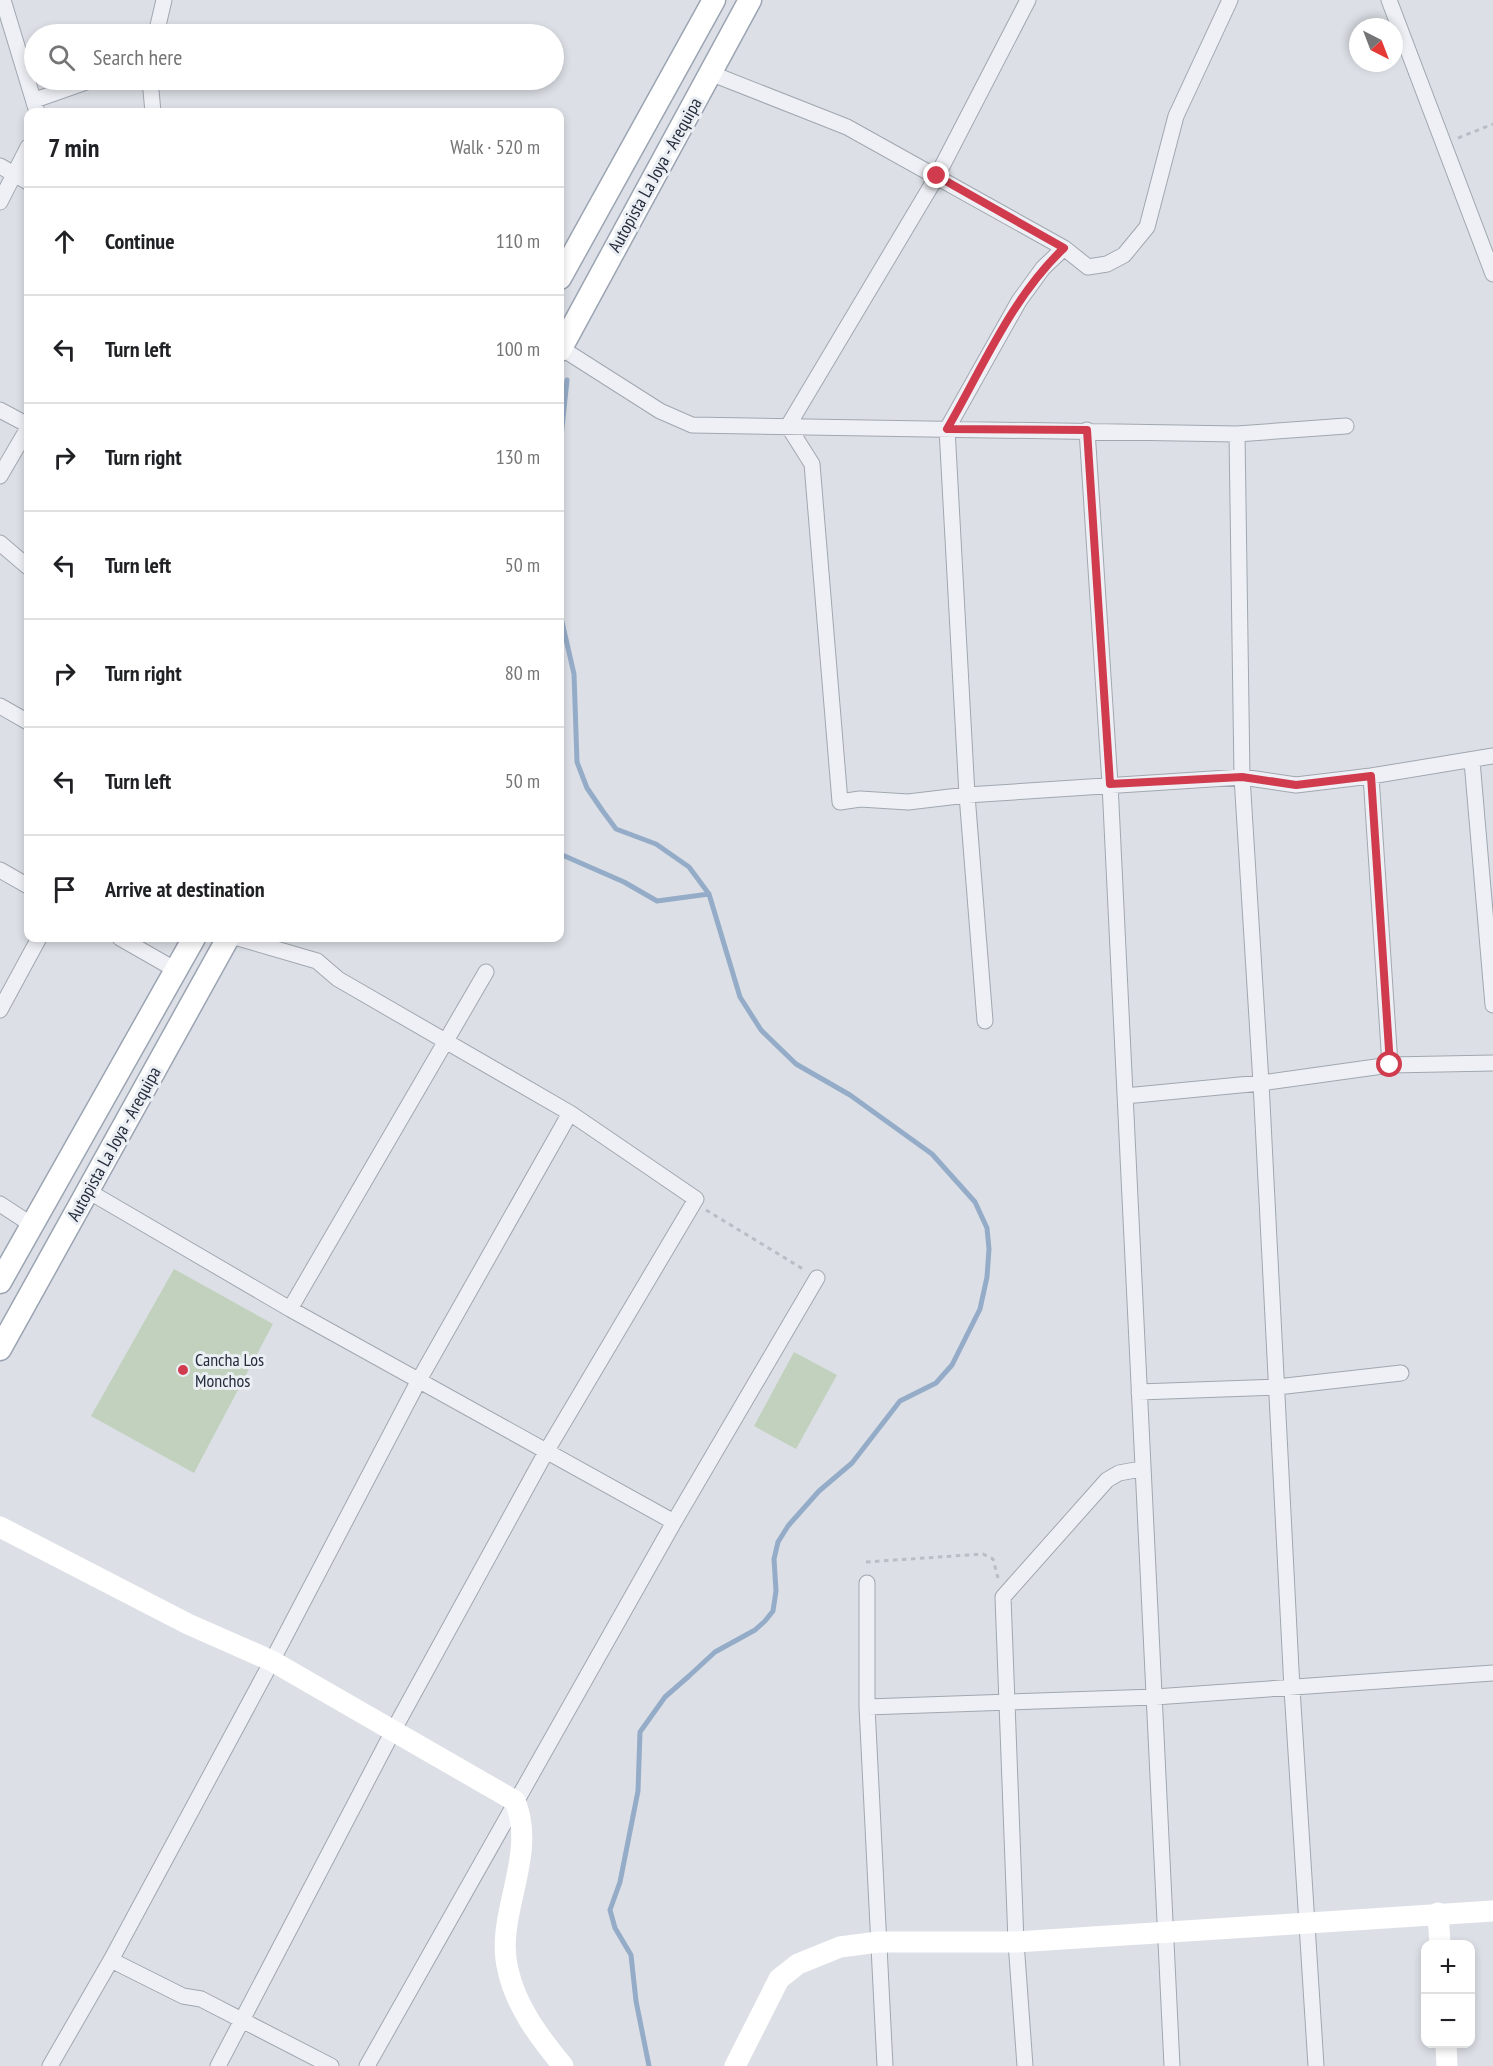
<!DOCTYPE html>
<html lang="en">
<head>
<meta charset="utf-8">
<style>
  body { margin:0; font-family:"PT Sans Narrow",sans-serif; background:#f6f6f6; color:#202124 }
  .controls { position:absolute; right:18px; bottom:18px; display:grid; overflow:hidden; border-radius:12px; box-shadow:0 3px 9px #0003 }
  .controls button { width:54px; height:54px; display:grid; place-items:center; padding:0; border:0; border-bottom:2px solid #e0e0e0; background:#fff; color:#202124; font:30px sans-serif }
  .compass { position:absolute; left:1349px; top:18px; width:54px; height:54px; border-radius:50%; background:#fff; box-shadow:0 3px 9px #0003; rotate:138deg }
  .stop { position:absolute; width:18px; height:18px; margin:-14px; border:4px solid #d03c4e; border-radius:50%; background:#fff }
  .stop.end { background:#d03c4e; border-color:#fff; box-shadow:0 2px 6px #0008 }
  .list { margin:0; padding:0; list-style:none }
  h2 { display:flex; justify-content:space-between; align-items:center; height:78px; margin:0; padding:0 24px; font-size:26px }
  h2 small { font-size:20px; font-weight:400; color:#757577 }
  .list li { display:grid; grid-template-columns:39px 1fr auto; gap:18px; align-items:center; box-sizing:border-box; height:108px; padding:0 24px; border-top:2px solid #e0e0e0 }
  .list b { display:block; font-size:22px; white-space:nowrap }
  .list em { font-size:20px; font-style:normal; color:#757577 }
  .icon { flex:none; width:33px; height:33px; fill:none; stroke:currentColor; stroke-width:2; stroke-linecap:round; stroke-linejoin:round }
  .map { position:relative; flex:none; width:1493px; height:2066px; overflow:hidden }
  .search { position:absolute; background:#fff; box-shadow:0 3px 9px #0003; left:24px; top:24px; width:540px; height:66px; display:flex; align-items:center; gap:15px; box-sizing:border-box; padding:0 21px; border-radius:33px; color:#757577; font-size:22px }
  .panel { position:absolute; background:#fff; box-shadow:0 3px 9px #0003; left:24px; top:108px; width:540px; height:834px; border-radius:12px }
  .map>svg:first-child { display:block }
  .green { fill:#c1d1bd }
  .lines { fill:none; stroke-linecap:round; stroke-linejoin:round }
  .stream { stroke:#95acc8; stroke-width:5 }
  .street-casing { stroke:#a1a7b0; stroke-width:17 }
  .primary-casing { stroke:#9ba4b2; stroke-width:25 }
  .path { stroke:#babdc5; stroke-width:3; stroke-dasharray:4.5 4.5; stroke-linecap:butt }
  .street { stroke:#eef0f5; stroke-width:15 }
  .secondary { stroke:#fff; stroke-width:21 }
  .primary { stroke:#fff; stroke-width:22 }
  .route { stroke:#d03c4e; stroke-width:8 }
  .poi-dot { fill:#d03c4e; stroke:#ebeff4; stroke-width:2 }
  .labels { text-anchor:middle; stroke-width:6; stroke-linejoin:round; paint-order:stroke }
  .street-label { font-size:18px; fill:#252d3d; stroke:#ebeff4 }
  .poi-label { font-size:18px; fill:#252d3d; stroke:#ebeff4; text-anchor:start }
</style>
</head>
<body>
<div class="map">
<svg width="1493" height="2066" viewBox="0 0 1493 2066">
  <rect width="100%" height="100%" fill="#dce0e6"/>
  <path class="green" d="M174 1269 273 1324 194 1473 91 1416Z
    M794 1352 837 1375 796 1449 754 1426Z"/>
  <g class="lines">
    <path class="stream" d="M560 447 567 380
      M560 613 574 674 577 762 587 788 602 810 616 829 656 844 689 867 709 894 740 997 761 1030 796 1064 850 1095 932 1154 975 1202 987 1228 989 1249 987 1277 980 1309 952 1365 936 1383 900 1401 852 1463 819 1491 788 1526 778 1542 774 1559 776 1591 773 1611 765 1621 755 1630 715 1652 689 1676 665 1697 640 1732 638 1791 620 1882 610 1910 615 1928 631 1955 636 2001 649 2066
      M560 854 624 882 657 901 709 894"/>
    <g class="street-casing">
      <path id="street" d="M3 0 37 112
        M1028 0 937 176 788 426 812 464 840 802 860 799 908 802 967 795 1242 777 1296 785 1371 776 1493 756
        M1389 0 1493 274
        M156 34 164 0
        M710 73 847 127 1064 248
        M150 80 153 112
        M35 100 92 80
        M0 166 28 182
        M0 202 28 147
        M561 348 660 411 692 425 1237 434 1346 426
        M0 410 28 425
        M1087 430 1110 784 1172 2066
        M1237 434 1242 777 1261 1083 1292 1689 1316 2066
        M0 476 28 428
        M0 543 28 567
        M0 706 28 722
        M1472 761 1493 1005
        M1371 776 1390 1065
        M0 870 28 886
        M120 938 176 970
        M0 1010 39 938
        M985 1021 967 795 947 429 1019 301 1043 268 1064 248 1088 267 1107 264 1124 255 1147 227 1176 116 1230 0
        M1125 1096 1261 1083 1390 1065 1493 1063
        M88 1191 290 1309 674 1522
        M0 1204 32 1225
        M290 1309 486 972
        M1139 1392 1277 1387 1401 1373
        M867 1583V1707L885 2066
        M867 1707 1155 1697 1493 1673
        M111 1960 183 1996 201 1999 331 2066
        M50 2066 111 1960 272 1661 419 1380 570 1113
        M218 2066 393 1731 546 1452 696 1199 570 1113 338 979 317 961 238 938
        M367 2066 674 1522 817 1278
        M1025 2066 1016 1942 1003 1597 1107 1480 1119 1473 1141 1469"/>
    </g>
    <g class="primary-casing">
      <path id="primary" d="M560 278 714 0
        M560 350 750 0
        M0 1282 194 938
        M0 1349 228 938"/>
    </g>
    <path class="path" d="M1458 138 1493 124
      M706 1210 803 1269
      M866 1562 983 1554 993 1559 998 1578"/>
    <use href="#street" class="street"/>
    <path class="secondary" d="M0 1527 188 1624 272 1661 515 1801C538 1857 494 1915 508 1970 516 2007 540 2038 563 2066
      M1438 1913 1440 1944
      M1446 2044 1447 2066
      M735 2066 779 1979 798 1964 840 1947 878 1942H1016L1493 1911"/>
    <use href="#primary" class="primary"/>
  </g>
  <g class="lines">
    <path class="route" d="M937 176 1064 248C1012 297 983 367 947 429L1087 430 1110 784 1242 777 1296 785 1371 776 1390 1065"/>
  </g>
  <circle class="poi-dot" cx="183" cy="1370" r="6"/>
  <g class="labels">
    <g class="street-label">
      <text transform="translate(655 175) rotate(-61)" y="6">Autopista La Joya - Arequipa</text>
      <text transform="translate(114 1144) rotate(-61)" y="6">Autopista La Joya - Arequipa</text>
    </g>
    <g class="poi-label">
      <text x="195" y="1366">Cancha Los<tspan x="195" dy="21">Monchos</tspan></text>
    </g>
  </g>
</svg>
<div class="controls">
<button>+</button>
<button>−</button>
</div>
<svg class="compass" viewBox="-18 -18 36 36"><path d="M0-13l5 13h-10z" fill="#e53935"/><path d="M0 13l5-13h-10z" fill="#757577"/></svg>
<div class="stop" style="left:1390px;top:1065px"></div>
<div class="stop end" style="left:937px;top:176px"></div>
<div class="search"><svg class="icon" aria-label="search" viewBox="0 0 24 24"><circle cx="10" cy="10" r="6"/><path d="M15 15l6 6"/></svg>Search here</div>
<section class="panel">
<h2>7 min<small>Walk · 520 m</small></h2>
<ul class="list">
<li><svg class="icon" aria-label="ahead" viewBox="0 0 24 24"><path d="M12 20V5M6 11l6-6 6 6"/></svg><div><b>Continue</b></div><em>110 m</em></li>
<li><svg class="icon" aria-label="left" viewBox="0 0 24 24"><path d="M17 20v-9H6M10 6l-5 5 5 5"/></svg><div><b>Turn left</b></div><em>100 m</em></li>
<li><svg class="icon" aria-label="right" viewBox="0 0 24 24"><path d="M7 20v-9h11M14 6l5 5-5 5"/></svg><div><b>Turn right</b></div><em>130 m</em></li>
<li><svg class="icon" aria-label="left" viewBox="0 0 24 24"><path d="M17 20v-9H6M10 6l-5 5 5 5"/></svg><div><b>Turn left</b></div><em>50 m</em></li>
<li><svg class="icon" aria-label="right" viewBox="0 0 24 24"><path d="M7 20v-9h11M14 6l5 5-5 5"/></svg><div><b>Turn right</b></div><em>80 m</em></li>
<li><svg class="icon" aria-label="left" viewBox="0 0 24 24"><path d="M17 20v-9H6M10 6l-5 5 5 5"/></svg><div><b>Turn left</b></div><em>50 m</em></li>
<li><svg class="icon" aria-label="arrive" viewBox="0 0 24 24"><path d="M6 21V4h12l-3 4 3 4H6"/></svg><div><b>Arrive at destination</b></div></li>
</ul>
</section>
</div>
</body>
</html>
